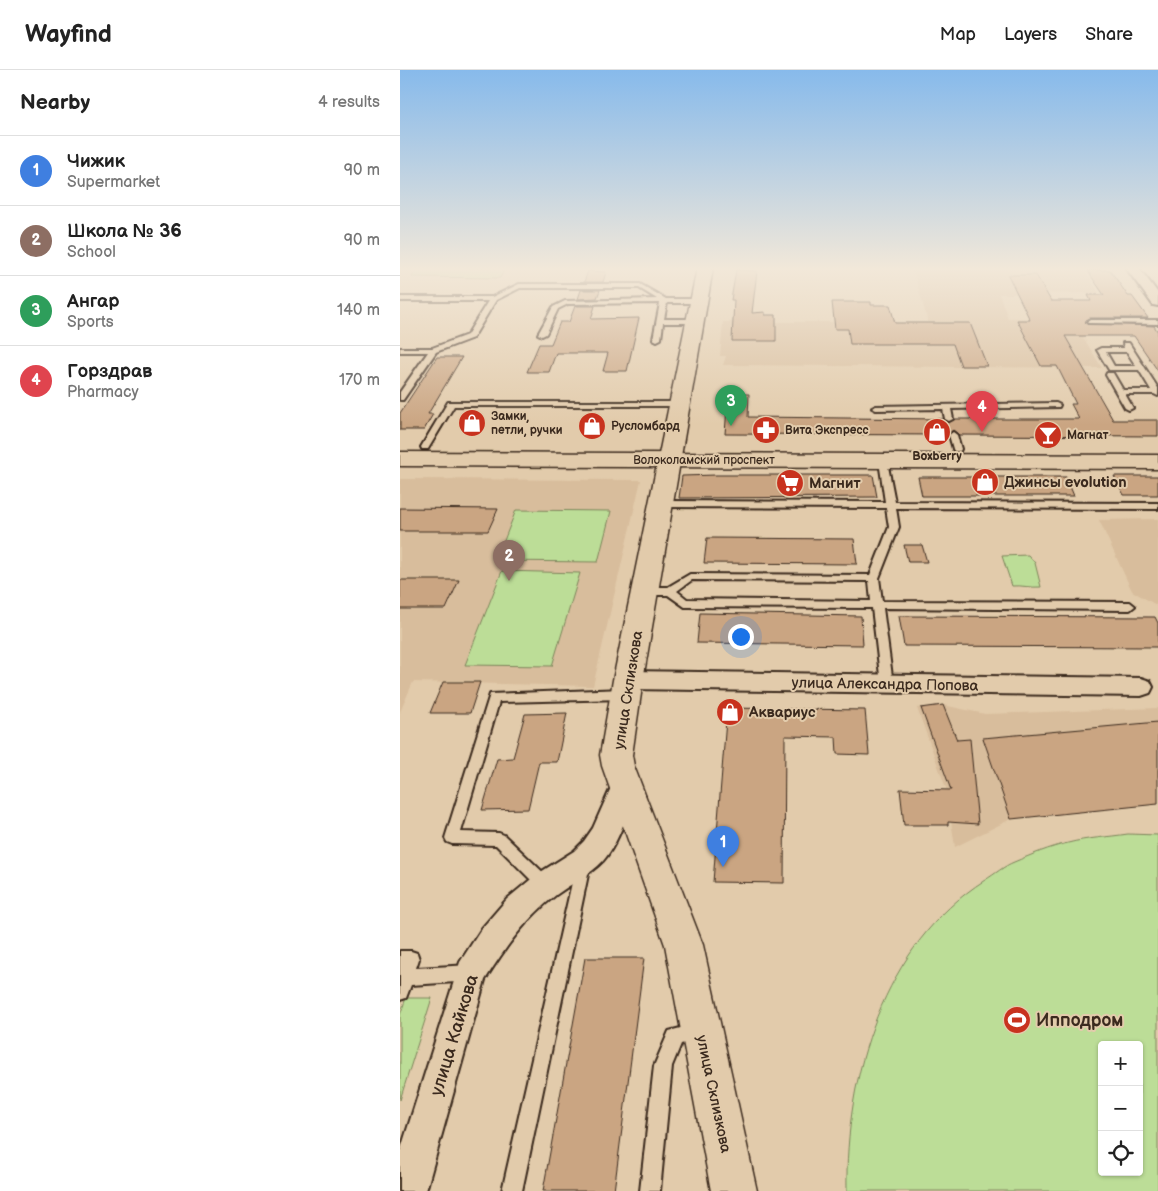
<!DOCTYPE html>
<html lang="en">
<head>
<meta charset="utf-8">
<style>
  body { margin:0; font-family:"Balsamiq Sans",sans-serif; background:#f2f2f2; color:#222 }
  .controls { position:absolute; right:15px; bottom:15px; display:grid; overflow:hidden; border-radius:5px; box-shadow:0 1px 4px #0004 }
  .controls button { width:45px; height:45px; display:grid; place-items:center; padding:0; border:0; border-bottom:1px solid #e0e0e0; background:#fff; color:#222; font:25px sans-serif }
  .you { position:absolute; left:340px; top:566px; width:18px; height:18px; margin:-12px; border:4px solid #fff; border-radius:50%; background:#1a73e8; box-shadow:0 0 0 8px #1a73e833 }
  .badge { display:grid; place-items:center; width:32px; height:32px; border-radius:50%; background:#c8321e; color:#fff; font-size:16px; font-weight:700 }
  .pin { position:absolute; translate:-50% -41px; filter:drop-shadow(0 1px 2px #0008) }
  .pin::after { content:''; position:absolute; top:26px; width:18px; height:15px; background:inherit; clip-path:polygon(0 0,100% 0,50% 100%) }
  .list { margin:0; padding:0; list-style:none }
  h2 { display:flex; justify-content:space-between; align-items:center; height:65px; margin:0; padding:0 20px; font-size:21px }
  h2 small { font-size:16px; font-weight:400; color:#767676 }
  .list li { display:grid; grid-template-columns:32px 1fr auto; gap:15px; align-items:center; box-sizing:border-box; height:70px; padding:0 20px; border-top:1px solid #e0e0e0 }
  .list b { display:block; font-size:19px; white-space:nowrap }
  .list p { margin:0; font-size:16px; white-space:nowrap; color:#767676 }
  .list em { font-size:16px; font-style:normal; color:#767676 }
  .icon { flex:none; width:28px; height:28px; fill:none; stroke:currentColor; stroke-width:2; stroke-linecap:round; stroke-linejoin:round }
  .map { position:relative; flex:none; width:758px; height:1121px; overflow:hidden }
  header { display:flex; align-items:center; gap:30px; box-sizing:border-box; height:70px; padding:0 25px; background:#fff; border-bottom:1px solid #e0e0e0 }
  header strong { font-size:24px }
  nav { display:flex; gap:28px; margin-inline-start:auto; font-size:18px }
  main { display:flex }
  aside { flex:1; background:#fff }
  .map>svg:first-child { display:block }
  .built { fill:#d8bd9c }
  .green { fill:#bcdd97; stroke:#7c845a; fill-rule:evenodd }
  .building { fill:#caa582; stroke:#3b2a1e }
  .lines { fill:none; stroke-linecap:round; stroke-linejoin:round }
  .service-casing { stroke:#3b2a1e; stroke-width:4 }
  .minor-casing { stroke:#3b2a1e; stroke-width:4 }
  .tertiary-casing { stroke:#3b2a1e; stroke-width:3 }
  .primary-casing { stroke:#3b2a1e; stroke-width:3 }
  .service { fill:#e2cbab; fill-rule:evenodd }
  .minor { fill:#e2cbab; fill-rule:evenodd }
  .tertiary { fill:#e2cbab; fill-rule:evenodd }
  .primary { fill:#e2cbab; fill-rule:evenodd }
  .labels { text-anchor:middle; stroke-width:4; stroke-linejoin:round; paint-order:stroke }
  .far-poi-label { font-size:12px; font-weight:bold; fill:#3b2a1e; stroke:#e2cbab; text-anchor:start }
  .far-street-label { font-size:12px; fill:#3b2a1e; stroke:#e2cbab }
  .poi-label { font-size:15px; font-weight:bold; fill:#3b2a1e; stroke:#e2cbab; text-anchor:start }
  .street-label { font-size:15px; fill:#3b2a1e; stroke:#e2cbab }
  .near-poi-label { font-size:18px; font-weight:bold; fill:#3b2a1e; stroke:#e2cbab; text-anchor:start }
  .near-street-label { font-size:18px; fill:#3b2a1e; stroke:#e2cbab }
</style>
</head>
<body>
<header>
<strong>Wayfind</strong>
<nav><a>Map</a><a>Layers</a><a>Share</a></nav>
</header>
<main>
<aside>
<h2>Nearby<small>4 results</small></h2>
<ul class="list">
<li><span class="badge" style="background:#3f7fe0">1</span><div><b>Чижик</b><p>Supermarket</p></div><em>90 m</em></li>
<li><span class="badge" style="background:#8d6e63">2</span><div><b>Школа № 36</b><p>School</p></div><em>90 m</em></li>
<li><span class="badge" style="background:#2e9e5b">3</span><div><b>Ангар</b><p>Sports</p></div><em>140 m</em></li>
<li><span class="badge" style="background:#e0444e">4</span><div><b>Горздрав</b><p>Pharmacy</p></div><em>170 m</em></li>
</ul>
</aside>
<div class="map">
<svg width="758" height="1121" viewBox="0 0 758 1121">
  <rect width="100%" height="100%" fill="#e2cbab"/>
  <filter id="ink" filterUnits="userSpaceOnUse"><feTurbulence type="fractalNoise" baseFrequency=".02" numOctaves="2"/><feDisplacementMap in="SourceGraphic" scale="10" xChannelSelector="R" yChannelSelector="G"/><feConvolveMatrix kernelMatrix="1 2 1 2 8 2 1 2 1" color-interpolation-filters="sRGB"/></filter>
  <g filter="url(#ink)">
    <path class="built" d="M513 199 684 200 699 223 599 224 608 248 672 249 702 298 323 295 326 286H320L323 252H528Z
      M0 409 241 410 193 616 13 612 0 642Z
      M758 449V536L732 521 699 450Z
      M543 635 585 644 758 638V734L611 749 555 777 546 718 517 638Z"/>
    <path class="green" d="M18 198H105L100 208 12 207Z
      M116 440 211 441 198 492 96 491Z
      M628 485 635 493 641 517C630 518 622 515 612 516L602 486Z
      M102 501 180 503 152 596 65 595Z
      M728 764 758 765V1121H447C445 1006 483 875 585 810 595 804 604 796 614 792 631 785 650 777 668 773 687 768 708 767 728 764ZM702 975H739V1102H702Z
      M6 928H32L0 1030V945Z"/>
    <path class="building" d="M336 200 357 201 352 243 365 242V245H376V271H332L334 230H331Z
      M687 200H710L728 226H732L748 248H690L686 250V253L754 256 758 262V301L734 266H665L713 350H758V366L559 365 553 360 547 365 325 364 328 324H349L348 347 543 349 548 353 555 349H679L671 334H676L657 296H641L617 250H630L608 205H636L651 231H691L688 225H704Z
      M188 201 206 202 203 212H184Z
      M181 220H200L197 228 178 229Z
      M432 232H471V235H490L495 253H570L587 296H561L553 274H450L448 259H435Z
      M175 236H195L191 249 239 248 227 301H203L208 283H156L149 302H127L139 274H151L160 252H169Z
      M37 287H62L28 344H33L24 360H0V343Z
      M316 405H473L477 427 279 428 282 406Z
      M714 406H758V425H724Z
      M518 407H666L674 426H522Z
      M0 438 98 439 88 461H0Z
      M307 468 454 469 457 494 304 493Z
      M504 475H522L527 492H508Z
      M0 510H59L46 539H0Z
      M300 543 461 546 463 575 297 573Z
      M499 546 755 547 758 553V577L504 576Z
      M43 612H80L70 643H30Z
      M543 635 557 670 570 669 578 754 548 752V755H504L500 719 551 720 521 638Z
      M327 638 465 640 469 685 437 684 436 667 385 666 384 813 313 812Z
      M167 643 157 692H139L128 739 82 740 97 689 113 688 125 644Z
      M758 652V734L611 749 583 668Z
      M185 888H244L214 1121H143Z"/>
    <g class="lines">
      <g class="service-casing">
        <path id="service" d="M119 214H240L266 229H299L302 231 299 233H267L264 249H295L298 251 295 253H263L261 269 257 271 253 269 260 233 168 234 158 239 146 264 142 266 138 264 153 237 165 231 257 229 239 218H120L96 230 73 268 36 282 3 330H0V322L28 282H0V278H32L67 265 88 231H0V227H92Z
          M690 250H758V254L688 253 687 252Z
          M723 273H729L758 318V326L754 324H725L733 338 729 340 725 338 706 305 707 303H713L723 320H751L739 300H709L697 280 701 278H724ZM706 282H727L736 296H714Z
          M48 332H280L284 334 280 336H54L28 379H22L21 377Z
          M656 333 660 335 659 337 551 339 553 349 549 351 545 349 543 339 476 340 472 338 476 336Z
          M553 362 557 365 561 379 560 381H554L553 379 549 365Z
          M483 388 487 391 495 432 758 433V439L496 438 499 457 479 508 482 531 730 532 735 536 730 540 483 538 493 614 491 617H483L481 614 472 538 285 537 268 525H245L240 521 245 517H268L290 504 470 505 489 457 486 438 261 437 256 434 261 431 485 432 479 391ZM292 510 469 511 471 531 287 529 277 521Z
          M224 619 228 621 230 624 228 627 224 629 99 632 61 762 99 763 104 765 151 810 153 815 151 820 146 822 141 820 96 775 52 774 47 772 45 768 90 624Z
          M183 788 188 790 190 795 122 1121H102L176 795 178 790Z
          M0 881H11L17 883 19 889 16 898 71 895 77 897 79 903 77 909 71 911 11 915 6 928 0 930Z
          M296 954 302 956 304 962 302 968 281 974 272 996 260 1121H240L254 996 269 961Z"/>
      </g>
      <g class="minor-casing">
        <path id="minor" d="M726 198H739L758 223V236L753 235Z
          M228 601 741 608 750 611 753 617 750 623 741 626 228 619 220 616 216 610 220 604Z
          M225 703 234 706 238 714C228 739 221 770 203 791 190 805 172 813 156 825 126 848 105 878 85 910L26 1121H0V1082L60 892 82 858 107 829 136 805 174 781 184 771 193 758 216 706Z"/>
      </g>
      <g class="tertiary-casing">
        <path id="tertiary" d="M297 198H313L243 610 232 685 234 696 303 875 357 1121H311L265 875 202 696 200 685 213 610Z"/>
      </g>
      <g class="primary-casing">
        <path id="primary" d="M0 382 758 385V399L0 396Z"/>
      </g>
      <use href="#service" class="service"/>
      <use href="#minor" class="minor"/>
      <use href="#tertiary" class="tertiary"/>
      <use href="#primary" class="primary"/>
    </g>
  </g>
  <linearGradient id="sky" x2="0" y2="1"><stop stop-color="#87baeb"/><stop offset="0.56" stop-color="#f2e8d9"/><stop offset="1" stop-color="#f2e8d9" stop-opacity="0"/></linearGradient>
  <rect width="758" height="355" fill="url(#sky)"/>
  <defs>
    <g id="shop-disc" transform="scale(1.4375)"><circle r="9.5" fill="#c8321e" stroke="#e2cbab"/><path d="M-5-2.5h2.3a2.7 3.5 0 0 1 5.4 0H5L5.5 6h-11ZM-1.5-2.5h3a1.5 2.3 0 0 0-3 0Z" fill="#fff"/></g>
    <g id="pharmacy-disc" transform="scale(1.4375)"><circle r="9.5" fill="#c8321e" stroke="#e2cbab"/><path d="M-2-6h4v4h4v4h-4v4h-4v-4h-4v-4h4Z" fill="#fff"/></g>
    <g id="bar-disc" transform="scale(1.4375)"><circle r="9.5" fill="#c8321e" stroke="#e2cbab"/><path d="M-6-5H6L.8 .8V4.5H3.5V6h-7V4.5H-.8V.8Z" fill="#fff"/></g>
    <g id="supermarket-disc" transform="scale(1.4375)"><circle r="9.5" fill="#c8321e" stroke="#e2cbab"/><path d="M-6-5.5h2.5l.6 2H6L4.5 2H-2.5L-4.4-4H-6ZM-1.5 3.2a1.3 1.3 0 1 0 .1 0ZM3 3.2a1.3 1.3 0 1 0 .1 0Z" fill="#fff"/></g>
    <g id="stadium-disc" transform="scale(1.4375)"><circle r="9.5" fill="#c8321e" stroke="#e2cbab"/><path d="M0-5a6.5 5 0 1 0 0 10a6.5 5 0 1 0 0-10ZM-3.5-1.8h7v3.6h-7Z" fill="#fff"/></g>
  </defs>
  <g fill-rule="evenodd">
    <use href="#shop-disc" x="72" y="353"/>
    <use href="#shop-disc" x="192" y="356"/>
    <use href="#pharmacy-disc" x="366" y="360"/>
    <use href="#shop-disc" x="537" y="362"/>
    <use href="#bar-disc" x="648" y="365"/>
    <use href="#shop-disc" x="585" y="412"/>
    <use href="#supermarket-disc" x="390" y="413"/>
    <use href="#shop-disc" x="330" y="642"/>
    <use href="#stadium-disc" x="617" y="950"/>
  </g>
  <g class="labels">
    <g class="far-poi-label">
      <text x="91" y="350">Замки,<tspan x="91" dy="14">петли, ручки</tspan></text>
      <text x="211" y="360">Русломбард</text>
      <text x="385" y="364">Вита Экспресс</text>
      <text x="667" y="369">Магнат</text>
      <text x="537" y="390" text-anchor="middle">Boxberry</text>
    </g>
    <g class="far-street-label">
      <text x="304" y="394">Волоколамский проспект</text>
    </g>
    <g class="poi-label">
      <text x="604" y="417">Джинсы evolution</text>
      <text x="409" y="418">Магнит</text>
      <text x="349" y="647">Аквариус</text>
    </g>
    <g class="street-label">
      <text transform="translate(485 614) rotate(1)" y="5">улица Александра Попова</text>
      <text transform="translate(228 620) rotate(-81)" y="5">улица Склизкова</text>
      <text transform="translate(314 1024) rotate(78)" y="5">улица Склизкова</text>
    </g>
    <g class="near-poi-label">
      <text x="636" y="956">Ипподром</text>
    </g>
    <g class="near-street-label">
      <text transform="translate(54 965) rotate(-73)" y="6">улица Кайкова</text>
    </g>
  </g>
</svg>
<div class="controls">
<button>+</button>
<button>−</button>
<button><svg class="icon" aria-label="locate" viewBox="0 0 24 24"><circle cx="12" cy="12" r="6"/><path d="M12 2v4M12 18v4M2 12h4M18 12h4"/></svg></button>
</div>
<div class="you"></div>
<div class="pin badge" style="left:323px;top:797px;background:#3f7fe0">1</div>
<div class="pin badge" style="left:109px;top:511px;background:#8d6e63">2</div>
<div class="pin badge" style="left:331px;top:356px;background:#2e9e5b">3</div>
<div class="pin badge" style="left:582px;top:362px;background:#e0444e">4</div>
</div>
</main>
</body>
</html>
